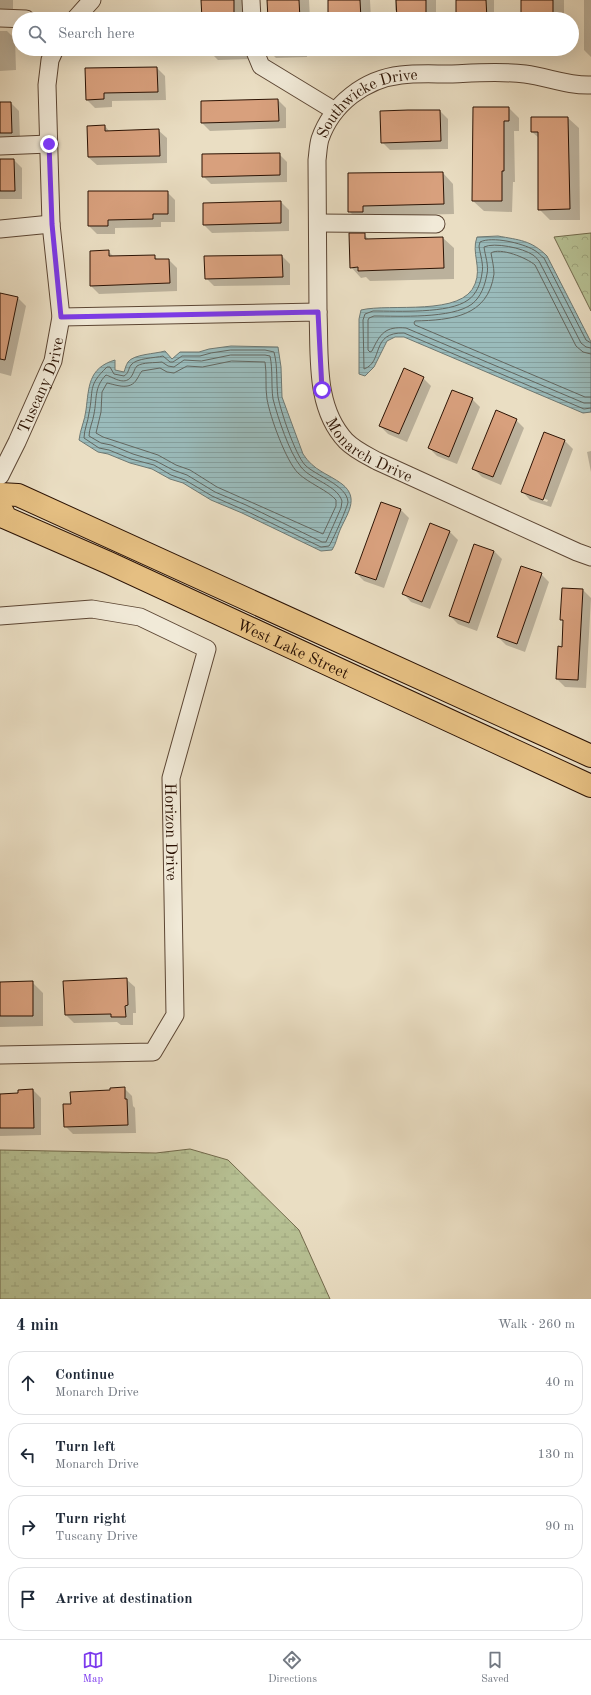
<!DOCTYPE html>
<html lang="en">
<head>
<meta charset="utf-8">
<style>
  body { margin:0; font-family:"Old Standard TT",serif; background:#f2f2f3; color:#1f2937 }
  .stop { position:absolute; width:12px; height:12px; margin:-9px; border:3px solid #7c3aed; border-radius:50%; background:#fff }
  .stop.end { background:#7c3aed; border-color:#fff; box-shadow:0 1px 4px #0008 }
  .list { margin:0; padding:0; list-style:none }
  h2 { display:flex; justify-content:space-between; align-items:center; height:52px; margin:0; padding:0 16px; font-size:17px }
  h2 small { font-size:13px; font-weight:400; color:#747a83 }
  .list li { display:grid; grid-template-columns:26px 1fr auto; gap:12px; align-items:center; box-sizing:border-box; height:64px; margin:0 8px 8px; padding:0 8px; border:1px solid #e0e1e3; border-radius:16px }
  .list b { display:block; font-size:15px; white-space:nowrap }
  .list p { margin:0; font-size:13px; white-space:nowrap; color:#747a83 }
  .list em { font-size:13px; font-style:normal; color:#747a83 }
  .icon { flex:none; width:22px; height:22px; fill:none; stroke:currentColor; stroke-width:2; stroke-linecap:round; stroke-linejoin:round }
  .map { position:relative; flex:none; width:591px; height:1299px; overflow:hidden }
  .search { position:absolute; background:#fff; box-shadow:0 4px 16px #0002; left:12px; right:12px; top:12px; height:44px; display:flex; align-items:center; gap:10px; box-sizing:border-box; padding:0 14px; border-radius:22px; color:#747a83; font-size:15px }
  .sheet { height:340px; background:#fff }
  nav { display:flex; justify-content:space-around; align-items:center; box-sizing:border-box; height:56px; border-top:1px solid #e0e1e3; background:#fff; font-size:11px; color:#747a83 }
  nav a { display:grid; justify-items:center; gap:2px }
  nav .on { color:#7c3aed }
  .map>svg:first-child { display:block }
  .wetland { fill:url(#wetland-marsh); stroke:#726a4c }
  .park { fill:url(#park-crowns); stroke:#726a4c }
  .water { fill:url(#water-rules); stroke:#6e7872 }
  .shadow { fill:#0003; fill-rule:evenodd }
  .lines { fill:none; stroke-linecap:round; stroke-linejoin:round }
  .shore { stroke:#636760; stroke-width:1 }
  .building { fill:#d8a07d; stroke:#2c1304 }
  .minor-casing { stroke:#5c4634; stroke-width:19 }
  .highway-casing { stroke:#2c1304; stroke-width:24 }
  .minor { stroke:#f1ead8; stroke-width:17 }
  .highway { stroke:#e5bf82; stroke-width:22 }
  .route { stroke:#7c3aed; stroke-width:5 }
  .labels { text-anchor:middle; stroke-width:4; stroke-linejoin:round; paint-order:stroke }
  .street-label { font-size:16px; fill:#2c1304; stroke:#f1ead8 }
</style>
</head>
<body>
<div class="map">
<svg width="591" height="1299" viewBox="0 0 591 1299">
  <defs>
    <pattern id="wetland-marsh" width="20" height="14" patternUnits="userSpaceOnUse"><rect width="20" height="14" fill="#b7c194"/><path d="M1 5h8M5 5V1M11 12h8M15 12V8" fill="none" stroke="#9ea57e"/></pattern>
    <pattern id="park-crowns" width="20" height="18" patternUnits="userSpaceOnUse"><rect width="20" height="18" fill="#b7c194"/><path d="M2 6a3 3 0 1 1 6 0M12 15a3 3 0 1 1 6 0" fill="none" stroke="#9ea57e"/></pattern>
    <pattern id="water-rules" width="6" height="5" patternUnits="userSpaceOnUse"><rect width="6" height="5" fill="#9abbbb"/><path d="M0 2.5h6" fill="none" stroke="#85a09f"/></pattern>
  </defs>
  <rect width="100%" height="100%" fill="#eadec3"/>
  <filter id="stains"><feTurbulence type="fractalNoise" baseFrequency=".005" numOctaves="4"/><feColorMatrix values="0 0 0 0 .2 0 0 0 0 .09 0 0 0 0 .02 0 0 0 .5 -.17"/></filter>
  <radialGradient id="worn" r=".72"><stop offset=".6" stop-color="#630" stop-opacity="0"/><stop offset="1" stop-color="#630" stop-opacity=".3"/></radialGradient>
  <path class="wetland" d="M190 1149 228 1160 299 1230 330 1299H0V1150L156 1153Z"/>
  <path class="park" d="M591 233V311L554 237Z"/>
  <path class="water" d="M498 236C519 240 531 240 547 256L591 342V412L583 413 404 337H395L387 341 374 367 365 376 359 374V319L361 310C390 303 463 317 475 284 482 267 471 253 477 237Z
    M231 346 278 347 281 367 282 397 303 454C314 471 327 473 342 484 360 498 347 514 340 530 337 537 336 544 332 550L321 551 242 513 211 500 183 483 170 479 152 469 130 463 108 454 98 452 79 440C80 430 85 420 86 410 89 387 88 368 115 360V370L124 372C125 369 126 365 128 362 134 354 155 354 165 351L172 359 180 352H199L209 349Z"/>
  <path class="shadow" d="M0 0H13V12L0 13Z
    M202 0H244V19H203Z
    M268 0H309L310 19H269Z
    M329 0H370L371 19H329Z
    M395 0H436V19H398V13L395 10Z
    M457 0H494V19H457Z
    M522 0H564V19H522Z
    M584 0H591V57L584 50Z
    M0 31H7L15 39 16 70 0 71Z
    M207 49H251V59L218 60Z
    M267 49H309H307V57L276 58Z
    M338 49H378V55L345 56Z
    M406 49H437V51L409 52Z
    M531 49H564V51H533Z
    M157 68 165 76 166 100 112 101V107L95 108 87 100Z
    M278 100 286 108V128L210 131 202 123Z
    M0 103H11L19 111 20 140 0 138Z
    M509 108 519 118V131H514L515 182H513L512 212 484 211 473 201Z
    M440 111 448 119V149L390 150 382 142Z
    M568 118 579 128 580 220H550L539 209V138L532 132Z
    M105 126 110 132 158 130 167 138V163L97 165 88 157V127Z
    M279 154 287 162V182L211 184 203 176Z
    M0 160H14L22 168V199H0Z
    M443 173 453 184 454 214 374 216 360 222 349 211Z
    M167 192 175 200V222H161V227L115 228V234H97L89 226Z
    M281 202 289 210V231L212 233 204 225Z
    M364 234 369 240 443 238 454 248V279L370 281 366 277 361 278 351 267Z
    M108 251 114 257 154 256 158 260H169L177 268V291L99 294 91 286V252Z
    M282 256 290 264V285L214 286 206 278Z
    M0 294 18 298 26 306 11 376 0 373Z
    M423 378 431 386 407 442 388 434 380 426Z
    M472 399 480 407 457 464 437 456 429 448Z
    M516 420 524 428 501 485 482 477 474 469Z
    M565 441 573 449 551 507 530 500 522 491ZM531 494 548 500 547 502 531 496Z
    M591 451V472L587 452Z
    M382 503 401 510 409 518 384 588 364 581 356 573Z
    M431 524 450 532 458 540 430 609 411 602 403 593Z
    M494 551 502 559 477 631 458 624 450 616Z
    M541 574 549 582 525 652 506 645 498 637Z
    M583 590 591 598 586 688 565 687 557 679 563 648 564 622 562 620Z
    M126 979 135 987 136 1013H133V1025H121L117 1022 74 1023 66 1015Z
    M32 982 43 993V1026L0 1027V983Z
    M124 1088 132 1096 133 1106 135 1108 136 1133 73 1134 65 1126 72 1105Z
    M33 1090 41 1098V1135L0 1136V1095L19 1094Z"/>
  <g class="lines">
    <path class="shore" d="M591 343 586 340 544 258C541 256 538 252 534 250 522 243 492 236 480 242L479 246C480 254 484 265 482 273 481 283 476 295 468 300 449 314 398 311 373 311L365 314 363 320 364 369C384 362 370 332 404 333L584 409 591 408
      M591 348 586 347 581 343 539 261C537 259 535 256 533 255 523 248 494 242 484 247 485 255 489 266 487 274 485 285 481 297 472 304 452 319 399 316 374 316L369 318 368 320V350L370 352 372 351C380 334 385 326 406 328L584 403H591
      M231 350H265L274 352C278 367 276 382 278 397 281 412 295 454 305 465 316 476 347 485 348 502 348 506 332 542 329 546L321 547 244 510 212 496 185 480 171 475 154 465 131 459 109 450 99 448 84 438C84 430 88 422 89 413 94 390 87 386 107 367H110L114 374 124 376C129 373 128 369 131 365 136 358 155 358 163 356L170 362H173L182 356H200L211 353Z
      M591 354 583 352 576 346 535 265C527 258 500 247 491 253 492 259 494 267 494 274 488 317 451 320 415 321L414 323 415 325 585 397H591
      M231 355H265L270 356C273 370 271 385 273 399 278 418 289 452 301 467 311 480 337 485 342 501L341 508 326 542H322L246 505 215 492 187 475 173 470 156 461 133 454 111 445 101 443 89 436C89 429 93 421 94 414 97 399 94 387 106 375 113 377 124 386 131 377 134 373 134 369 137 366 143 362 155 363 162 362L168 366 174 367 184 360 201 361Z
      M232 361 265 362C267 374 265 387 267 399 270 417 286 461 298 473 308 483 329 491 336 500V506L323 534 217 487 190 470 176 465 158 455 103 437 96 433 101 412 102 392 107 383C117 385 130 391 137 379 139 376 140 373 142 371L160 368 167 372 174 373 187 366 202 367Z"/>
  </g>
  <path class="building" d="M201 0H234V19H202Z
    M267 0H299L300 19H268Z
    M328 0H360L361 19H328Z
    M396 0H426V19H397Z
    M456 0H486L487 19H456Z
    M521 0H553V19H521Z
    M157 67 158 92 104 93V99L86 100 85 68Z
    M278 99 279 121 201 123V101Z
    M0 102H11L12 133H0Z
    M473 107H509V121H504V171H502V201H472Z
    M408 110H440L441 141 381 143 380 111Z
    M531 117H568L570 209 538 210V132H531Z
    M105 125V131L159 129 160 156 88 157 87 126Z
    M280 153V175L202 177V154Z
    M0 159H14L15 191H0Z
    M443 172 444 204 363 206V212H348V173Z
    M88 191H168V214H153V219L108 220V226H88Z
    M281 201V223L203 225V203Z
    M349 233H365V239L443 237 444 268 358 271V267L350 268Z
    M109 250V256L155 255V259H169L170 283 90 286V251Z
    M282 255 283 277 205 279 204 256Z
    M0 293 18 297 5 360 0 359Z
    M404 368 424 377 399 434 379 426Z
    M452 390 473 398 449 457 428 448Z
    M496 410 517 419 493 477 472 469Z
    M544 432 565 440 543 500 521 492Z
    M381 502 401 509 376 580 355 573Z
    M430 523 450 531 422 602 402 594Z
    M474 544 494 551 469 623 449 616Z
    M521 566 542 573 517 644 497 637Z
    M562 588 583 589 578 680 556 679 558 646 562 647 563 620H560Z
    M127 978 128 1005 125 1006 126 1017H111V1014L65 1015 63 981Z
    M33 981V1016H0V982Z
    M125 1087V1099H127L128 1125 64 1127 63 1104H71L70 1092 110 1090V1088Z
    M33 1089 34 1128H0V1094L18 1093V1090Z"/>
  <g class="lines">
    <g class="minor-casing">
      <g id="minor">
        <path d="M251 0 252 19"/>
        <path d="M0 18 26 19"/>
        <path d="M75 19 92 0"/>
        <path d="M254 49 261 66 335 111"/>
        <path d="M0 146 49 144"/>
        <path d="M318 223 436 224"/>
        <path d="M0 229 51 224"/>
        <path id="s1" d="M318 312 317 160C318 153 318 146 320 139 332 104 365 79 401 75 417 73 434 74 450 74 475 73 500 71 525 74 548 77 568 86 591 85"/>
        <path id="s2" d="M61 317 318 312C320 355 314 407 346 441 355 450 366 455 377 461L577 552 591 557"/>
        <path id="s3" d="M0 476 17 442 53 361 61 317 51 224 47 85 50 60 55 49"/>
        <path id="s4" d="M0 616 92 609 140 617 207 649 171 778 175 1015 153 1052 0 1055"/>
      </g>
    </g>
    <g class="highway-casing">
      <g id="highway">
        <path d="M0 494 18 495 591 756"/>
        <path id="s5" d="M0 507 6 518 109 563 591 786"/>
      </g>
    </g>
    <use href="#minor" class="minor"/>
    <use href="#highway" class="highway"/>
  </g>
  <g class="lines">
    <path class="route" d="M49 144 52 224 61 317 318 312 322 390"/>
  </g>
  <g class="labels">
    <g class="street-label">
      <text dy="6" stroke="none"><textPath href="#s1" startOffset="237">Southwicke Drive</textPath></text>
      <text dy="6" stroke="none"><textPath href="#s3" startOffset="100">Tuscany Drive</textPath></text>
      <text dy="6" stroke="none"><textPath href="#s2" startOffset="416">Monarch Drive</textPath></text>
      <text dy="6" stroke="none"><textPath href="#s5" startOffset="328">West Lake Street</textPath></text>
      <text dy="6" stroke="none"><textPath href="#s4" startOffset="403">Horizon Drive</textPath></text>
    </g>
  </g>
  <rect width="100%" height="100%" filter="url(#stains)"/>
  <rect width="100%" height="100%" fill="url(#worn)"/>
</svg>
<div class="stop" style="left:322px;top:390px"></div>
<div class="stop end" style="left:49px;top:144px"></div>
<div class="search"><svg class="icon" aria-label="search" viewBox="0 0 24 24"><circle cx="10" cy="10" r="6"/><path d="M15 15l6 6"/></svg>Search here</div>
</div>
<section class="sheet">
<h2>4 min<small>Walk · 260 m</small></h2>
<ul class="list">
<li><svg class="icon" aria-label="ahead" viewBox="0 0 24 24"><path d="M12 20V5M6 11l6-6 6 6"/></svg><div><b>Continue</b><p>Monarch Drive</p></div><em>40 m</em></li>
<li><svg class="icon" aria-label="left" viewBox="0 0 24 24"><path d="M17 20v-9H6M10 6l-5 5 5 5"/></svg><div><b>Turn left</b><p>Monarch Drive</p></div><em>130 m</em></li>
<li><svg class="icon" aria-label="right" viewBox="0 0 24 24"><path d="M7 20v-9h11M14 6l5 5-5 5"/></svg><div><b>Turn right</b><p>Tuscany Drive</p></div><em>90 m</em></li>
<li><svg class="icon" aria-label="arrive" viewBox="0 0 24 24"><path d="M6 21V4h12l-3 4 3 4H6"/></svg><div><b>Arrive at destination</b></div></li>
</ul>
</section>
<nav>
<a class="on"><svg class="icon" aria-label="map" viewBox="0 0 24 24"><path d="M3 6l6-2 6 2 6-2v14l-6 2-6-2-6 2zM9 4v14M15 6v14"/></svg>Map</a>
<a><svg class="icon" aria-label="directions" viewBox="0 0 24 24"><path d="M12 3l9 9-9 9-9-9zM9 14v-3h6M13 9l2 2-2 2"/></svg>Directions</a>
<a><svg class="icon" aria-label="saved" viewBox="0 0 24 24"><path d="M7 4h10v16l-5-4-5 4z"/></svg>Saved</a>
</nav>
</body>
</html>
